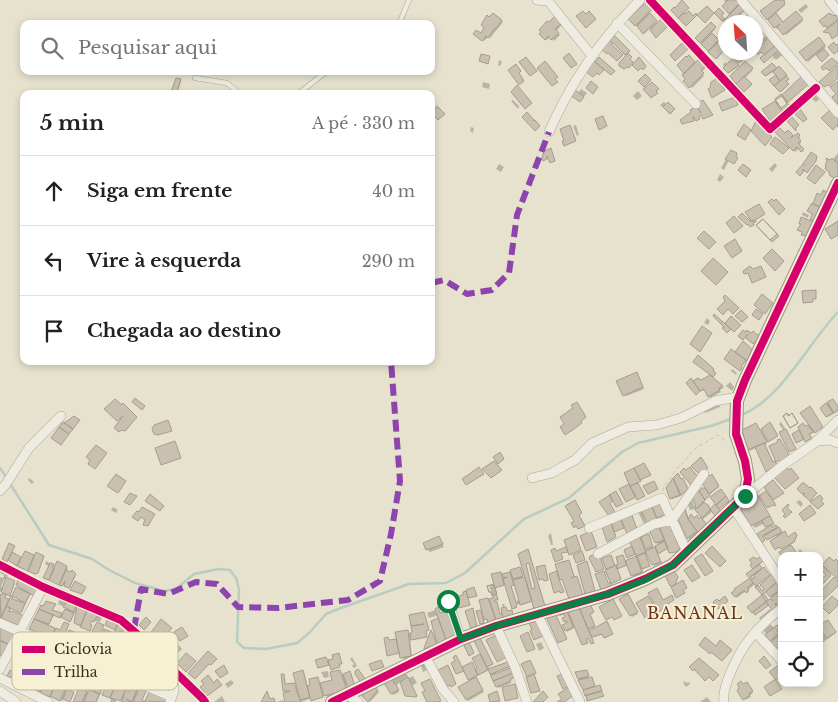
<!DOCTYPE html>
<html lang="pt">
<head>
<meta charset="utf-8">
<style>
  body { margin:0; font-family:"Libre Baskerville",serif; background:#f6f6f6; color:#202124 }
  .controls { position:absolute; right:15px; bottom:15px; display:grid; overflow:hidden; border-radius:10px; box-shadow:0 2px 8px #0003 }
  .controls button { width:45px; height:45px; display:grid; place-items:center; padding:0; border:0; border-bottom:1px solid #e0e0e0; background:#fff; color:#202124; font:25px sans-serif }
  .compass { position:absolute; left:718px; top:15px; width:45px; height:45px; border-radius:50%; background:#fff; box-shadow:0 2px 8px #0003; rotate:335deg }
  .stop { position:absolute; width:15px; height:15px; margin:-11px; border:4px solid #0b8043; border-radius:50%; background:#fff }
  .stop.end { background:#0b8043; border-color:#fff; box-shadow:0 1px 5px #0008 }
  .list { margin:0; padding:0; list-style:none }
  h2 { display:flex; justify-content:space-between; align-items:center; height:65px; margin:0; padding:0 20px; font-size:21px }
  h2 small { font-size:16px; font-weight:400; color:#757577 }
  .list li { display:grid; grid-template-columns:32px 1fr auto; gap:15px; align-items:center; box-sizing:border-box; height:70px; padding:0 20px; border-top:1px solid #e0e0e0 }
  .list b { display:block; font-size:19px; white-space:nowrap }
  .list em { font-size:16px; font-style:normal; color:#757577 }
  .icon { flex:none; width:28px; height:28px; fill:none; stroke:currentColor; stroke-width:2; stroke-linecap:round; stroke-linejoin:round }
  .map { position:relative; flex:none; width:838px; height:702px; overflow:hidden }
  .search { position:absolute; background:#fff; box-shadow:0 2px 8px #0003; left:20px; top:20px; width:415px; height:55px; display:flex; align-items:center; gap:12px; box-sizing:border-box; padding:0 18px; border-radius:10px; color:#757577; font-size:19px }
  .panel { position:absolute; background:#fff; box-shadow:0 2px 8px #0003; left:20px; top:90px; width:415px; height:275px; border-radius:10px }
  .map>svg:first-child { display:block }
  .shadow { fill:#0003; fill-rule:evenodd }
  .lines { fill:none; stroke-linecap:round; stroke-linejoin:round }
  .stream { stroke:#b9ccc2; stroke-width:2.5 }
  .building { fill:#cac0af; stroke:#a79d8d; fill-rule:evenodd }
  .lane-casing { stroke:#aba697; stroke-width:5.5 }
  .street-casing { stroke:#aba697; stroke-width:10 }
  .secondary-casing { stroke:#9b9686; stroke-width:14 }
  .path { stroke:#c7c3b6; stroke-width:1; stroke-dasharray:4 2.5; stroke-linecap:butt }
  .lane { stroke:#eeebe0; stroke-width:4.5 }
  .street { stroke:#eeebe0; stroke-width:9 }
  .secondary { stroke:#eeebe0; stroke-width:12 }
  .quiet { stroke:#8e44ad; stroke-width:6; stroke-dasharray:12 6; stroke-linecap:butt }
  .cycleway-casing { stroke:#f7f1d4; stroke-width:11 }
  .cycleway { stroke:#d6006c; stroke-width:8 }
  .route { stroke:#0b8043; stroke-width:6 }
  .labels { text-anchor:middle; stroke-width:4; stroke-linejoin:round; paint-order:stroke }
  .neighbourhood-label { font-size:16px; letter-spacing:1px; fill:#6a341b; stroke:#f7f1d4 }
  .key { fill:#f7f1d4; stroke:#bfb79d; stroke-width:1 }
  .key-label { font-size:14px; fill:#3b2f1e }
</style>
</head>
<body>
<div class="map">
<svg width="838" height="702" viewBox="0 0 838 702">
  <rect width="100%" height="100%" fill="#e6e2ce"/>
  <path class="shadow" d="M724 0H734L746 10 732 22H726L716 13 720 10 724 14 721 17 725 21 731 14 724 6 726 3Z
    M775 0H782L785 5 775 14 783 23 796 12 803 21 786 35 779 27 777 29 775 27 762 12Z
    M647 3 653 9 649 13 657 22 653 26 654 28 670 24 657 37 650 28 644 34 630 19Z
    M806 4 808 7 801 13 798 10Z
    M748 13 762 29 760 31 763 34 757 41 756 39V22H740Z
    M555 18 562 25 556 31 560 35 554 41 550 37 547 40 541 34Z
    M502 21 503 22 490 38 488 37 484 41 476 35H481Z
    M711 24 716 28 711 34 726 48 717 59 697 38Z
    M766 35 784 54 776 60 774 58 767 64 773 58V54L766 55 762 51 759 54 756 51 764 43 761 40Z
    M819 39 826 47 823 50 828 56 823 61 817 54 808 62 800 53Z
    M689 57 695 64 708 66 701 72 704 76 692 88 685 81 687 79Z
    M499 60 502 62 500 66 498 65Z
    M733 60 739 66 729 73 723 65 725 62 728 65Z
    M745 62 753 70 745 78 752 85 745 91 732 76Z
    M772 64 777 70 779 68 787 77 788 80 786 82 788 85 781 92 770 80 778 76 774 71 767 76 763 72Z
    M180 81 181 82 177 94H176Z
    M483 82 490 84 489 89 482 87Z
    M581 89 587 93 581 101 572 95 578 93Z
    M638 91 642 96 637 100 633 96Z
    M815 95 819 99 816 102 811 98Z
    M513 100 519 106 518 109 511 101Z
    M664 102 674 110 671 114 664 106 662 107 660 105Z
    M576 125 579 135 577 136 573 126Z
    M471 127 474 128 473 133 470 131Z
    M777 132 785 134 788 132 794 138 798 134 800 137 798 139 801 143 798 145 804 151 803 152 799 148 795 152Z
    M731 151 737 155 735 158 737 159 735 163 729 160 724 170 721 168Z
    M838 153V176L837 178 831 162Z
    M775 163 777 166 772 172 769 169Z
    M499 164 504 167 501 172 496 169Z
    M720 174 724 177 720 182 717 180Z
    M803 212 809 215 808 218 802 215Z
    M707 318 710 321 708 325 704 323Z
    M698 357 714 370 712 372 715 375 712 378 724 388 719 390 721 392 710 398 706 390 703 391 702 390 697 394 687 383 701 382 712 375Z
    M732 369 737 373 736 375 731 371Z
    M637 373 644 389 626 396 624 395Z
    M730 382 734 387 732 391 726 386Z
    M833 400 838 406V411L828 417 821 408Z
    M718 401 720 407 705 413 702 407Z
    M106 409 129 412 136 418 126 431 122 429 120 432 116 428 123 417 118 420Z
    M813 415 823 428 809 435 811 438 806 442 805 439 797 443 793 435 811 424Z
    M781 422 785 428 783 430 779 424Z
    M757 426 767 444 765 445 773 461 778 467 769 472 757 448 749 451 748 449Z
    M712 476 719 487 709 495 710 496 703 502 710 510 717 504 722 492 729 501 718 510 713 511 702 520 707 527 689 540 684 504 689 519 700 520 703 518 696 509 690 510 686 501 692 499 694 506 697 504 699 492 707 488 710 478Z
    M29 478 34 482 32 484 28 480Z
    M679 487 687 489 681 496 672 499 667 488Z
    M800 500 803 504 801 507 796 502Z
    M749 503 771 519 774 524 766 527 765 523 755 528 741 508Z
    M650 505 666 514 649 524 644 518 646 523 644 524 638 512 640 510 644 514Z
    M113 507 118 510 116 513 111 510Z
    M668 523 679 550 671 553 669 548 658 554 662 563 654 566 648 553 645 554 649 566 642 569 644 575 635 578 628 565 617 569 620 580 612 583 604 559 611 557 616 567 636 558 641 564 636 554 628 557 639 536 641 538 648 536 652 547 645 550 646 552 653 549 659 545 656 542 652 529Z
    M776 526 782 535 785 533 788 539 795 533 797 536 795 542 790 545 795 553 791 556H783L781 553 790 547 789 545 782 549 781 547 777 549 772 541 777 537 776 535 768 540 763 532 762 533 765 541 763 542 759 534 771 527 772 529Z
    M551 533 553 545H551L548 536Z
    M439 537 444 547 430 552 427 549Z
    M14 547 11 554 23 560 26 553 35 557 37 554 44 557 38 573 36 574 9 560 8 561 3 559Z
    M800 549 807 556H797L800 553 798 551Z
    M528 551 545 606 533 601 522 605 521 603 516 605 517 608 513 609 506 585 495 588 498 600H494L500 615 504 613 502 604H504L506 612 513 615 489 621 488 618 483 620 484 623 481 624 478 612 483 611 480 601 495 599 489 587 495 585 501 576 510 573 514 577 520 568 525 582 528 581 520 555ZM530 563 537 589 532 590 525 565ZM511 575 517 581 513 582ZM516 584 521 601 516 603 510 586Z
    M760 559 762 562 759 565 762 570 755 584 748 590 749 592 748 593 746 591 737 598 733 593 756 578 754 575 750 577 755 569 753 564Z
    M46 561 54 566 52 571 67 567 68 568 66 572 75 576 70 588 64 585H60L50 580V567L45 564Z
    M838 562V577L824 566 831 576 819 587V583L828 575 824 571 819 576V567L823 571V566Z
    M0 569 9 573 6 579 15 583 10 596 7 594 5 599 10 601 11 598 21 604 24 592 17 585 30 594 22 612 13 608 9 611 26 618 22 626 0 617V595L3 596 4 593 0 591V577L3 578 4 575 0 573ZM4 579 7 581 4 588 1 587Z
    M770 577 776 578 774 580 782 592V605L767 591 764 593 770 601 777 605 775 606 770 604 756 615 755 613 761 597 765 601 766 600 760 591 762 593 766 590Z
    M60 597 67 600 66 603 70 605 71 602 103 615 100 622 92 620 93 622H91L75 623 78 610 76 609 71 621 54 615 48 626 61 631 63 637 67 639 71 647 50 637V629H31L42 607 55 605 52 612 64 615 67 608 58 604Z
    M629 597 638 614 632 617 627 611 620 600Z
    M589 604 593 613 589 615 595 627 588 630 589 633 607 623 613 634 605 638 603 634 591 638 594 643 592 644 589 638 586 639 588 643 583 645 576 627 567 632 564 626 568 624 565 621 566 617 565 614 560 616 559 614 566 611 571 616Z
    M438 609 441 614 448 612 446 641 432 621 440 619 439 615 429 618 427 613Z
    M770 609 772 611 761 620 759 618Z
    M427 622 429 630 425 631 427 637 413 640 410 637 412 657 403 659 400 653 388 655V642L396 640 398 643 408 631 410 634 414 633Z
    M828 622 836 633 819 645V634L823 632Z
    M769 623 775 629 777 627 779 629 777 631 780 636 782 635 781 654 777 649 775 650 773 642 762 629Z
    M479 638 492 665 488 667 490 670 514 665 496 672 497 674H491L489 670 475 677 484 692 468 701 467 699 471 681 465 670 457 674 452 664 462 669 475 671 479 669 473 659 482 654Z
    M541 642 544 648 539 651 536 644Z
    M179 645 182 649 178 653 174 649Z
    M22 646H43L39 656 41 657 44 648 58 655V652L107 674 108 676 106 681 127 688 125 692 129 694 132 688 137 690 143 702H123L125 698 122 697 116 698V702H110L111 698 104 695 107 687 104 685 97 702H74L80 690 87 693 85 699H87L95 686 94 683 83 678 80 684 72 680 71 679 73 673 67 670 64 676 37 665 33 674 18 667 21 659 26 657 29 649ZM41 658 54 663 52 668 39 662ZM31 660 29 666 23 663Z
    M352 657 357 666 354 668 352 666 354 664 350 659Z
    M424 662 427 667H426L427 670 423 672 420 663Z
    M328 671 329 677 324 678 321 672Z
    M340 671 343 675 350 673 349 688 345 684 348 691 327 697 322 686 320 687 323 697 313 700 312 698 301 702H286L284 675 286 685 296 690H299L304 673 308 687 333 680Z
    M405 671 409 678 413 676 417 683 411 686 401 682 396 685 399 692 393 695 383 679Z
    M587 672 589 677 584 680 592 679 595 688 600 687 603 696 588 701 577 673Z
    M48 674 50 675 48 678 56 681V683L68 681 70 683 67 690 74 694 70 701 64 697 62 701 51 695 50 696 37 691Z
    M492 676H520L510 680 511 683 498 688Z
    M231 680 234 683 228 688 225 684Z
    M685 681 686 683 689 682 690 684 686 687 683 683Z
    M743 685H748L753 693 750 695 751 697 745 700Z
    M371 686 379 692 370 702 363 696Z
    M267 693 271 700 274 699 276 702 283 700 285 702H263Z
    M222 696 225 702H214Z
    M707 697 711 702H700Z"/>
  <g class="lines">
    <path class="stream" d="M741 415C782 399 808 343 838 312
      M0 468 6 477
      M9 482 49 545 92 559 109 570 135 583 164 591 176 589 194 574 219 569 230 570 236 578 239 589 237 642 244 648 266 649 297 643 309 633 326 614 338 609 409 584 446 583 465 573 524 519 569 498 622 452 638 443 711 426 731 419"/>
  </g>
  <path class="building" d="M682 0 689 8 678 18 671 10 674 7 675 8Z
    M728 0H739L741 2 729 14 722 6Z
    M775 0H784L785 4 767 20 760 11Z
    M647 1 653 8 635 26 628 19Z
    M741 3 746 8 733 20 732 19 726 24 723 21Z
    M707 6 714 13 705 23 697 15Z
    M719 8 724 13 721 16 725 19 722 21 714 13Z
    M583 11 586 14 589 11 596 19 586 28 576 16Z
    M689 11 693 16 696 13 697 15 686 26 678 18 684 13 685 14Z
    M796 11 803 19 783 35 777 27 780 24 774 28 768 20 776 13 783 22Z
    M493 13 502 20 496 29 495 28 488 38 486 36 482 41 473 34 476 30 481 33 484 28 481 25 487 15 489 17Z
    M650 13 657 21 643 34 637 26Z
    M829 13 834 16 836 15 838 20 827 28 825 25 824 27 819 21Z
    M663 15 671 23 656 38 650 30 661 19 660 18Z
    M555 16 562 23 555 29 559 33 551 40 548 36 545 40 539 34 541 32 539 30 547 21 549 22Z
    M838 20V35L832 39 829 33 823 32Z
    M711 22 716 27 700 43 695 38Z
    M712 33 719 40 708 51 701 44Z
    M614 35 630 51 625 55 610 40Z
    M769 37 776 45 764 55 761 52 758 55 756 50Z
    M819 37 825 45 806 61 799 52Z
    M609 39 613 43 611 44 623 55 617 61 608 53 607 54 601 49Z
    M720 40 726 48 716 59 708 52Z
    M684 41 690 47 675 61 670 55Z
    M834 42 835 45 838 44V51L834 54 828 47Z
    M776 45 780 49 764 63 760 58Z
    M824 49 829 55 822 62 816 55Z
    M738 52H744L747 57 739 63 733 57Z
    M569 53 577 64 571 68 563 58Z
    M628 53 632 57 630 59 633 62 629 68 627 67 624 69 619 66V63Z
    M481 54 490 56 488 64 479 61Z
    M689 55 695 62 684 74 677 65 686 56 687 57Z
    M526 57 537 71 530 76 519 62Z
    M599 57 615 71 611 75 595 62Z
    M639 57 646 66 643 70 641 68 638 71 632 65Z
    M701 57 708 64 701 70 704 73 689 88 683 81 685 79 682 75Z
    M733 58 739 65 728 73 723 68Z
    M832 58 838 63 829 71 826 68 823 70 821 67Z
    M593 60 604 70 599 75 597 73 593 77 585 71Z
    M545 61 558 77 555 79 558 82 552 86 537 68Z
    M745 61 753 68 736 84 730 76Z
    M772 63 777 68 765 76 761 72Z
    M516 64 521 71 519 73 524 81 519 85 508 70Z
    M838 65V78L829 86 828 85 824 87 819 82Z
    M779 66 787 75 780 81 773 72Z
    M645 74 651 80 644 87 638 81Z
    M776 75 780 81 774 86 769 80Z
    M803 75 810 83 788 102 782 95Z
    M744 76 752 84 744 92 736 84Z
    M786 76 789 79 786 81 789 84 780 92 774 86Z
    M176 78 181 79 176 94 171 92Z
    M718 78 725 90 712 98 708 89 710 88 711 82Z
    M591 81 598 87 593 94 586 88Z
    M838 81V104L832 97 836 94 830 87Z
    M652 82 659 89 656 91 658 93 651 98 643 89Z
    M517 85 532 103 525 109 511 92Z
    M574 89 584 97 580 102 570 95Z
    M781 94 791 108 784 113 775 99Z
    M782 96 787 104 781 108 775 100Z
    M735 97 738 105 722 111 719 103Z
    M703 100 713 115 703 119 701 115 699 116 700 119 696 121 693 116 694 121 682 124 680 120 691 112 690 110 697 107 701 113 697 106 699 102Z
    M775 101 783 114 771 122 762 109Z
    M668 102 675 109 670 114 663 107Z
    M437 106 445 114 438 120 432 114Z
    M800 109 807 119 803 122 795 114Z
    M830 110 838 118V127L837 125 833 130 821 118Z
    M527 112 534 120 533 121 535 120 540 126 535 131 522 117Z
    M603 116 607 126 599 130 595 119Z
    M792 117 799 125 796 128V131L787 121Z
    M756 121 772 137 765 146 751 131Z
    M744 124 751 130 745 140 737 135Z
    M570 125 576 141 564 146 562 141H564L560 129Z
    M780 128 785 133 788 130 793 135 791 138 798 133 800 135 798 137 801 141 798 143 804 149 801 152 797 147 793 151 775 132Z
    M775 137 789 148 783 154 770 144Z
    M551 148 555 161 550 163 547 156V159L543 161 542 158 544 151Z
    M731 150 737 153 736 156 738 158 734 164 725 159Z
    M811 152 817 156 816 161 807 173 803 169 802 170 804 171 800 176 796 172 803 164 805 166 803 164Z
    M826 158 830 160 832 158 838 164V176L836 179 829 175 830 173 825 169 826 166 825 165 827 162Z
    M743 164 751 170 746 177 738 170Z
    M816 165 825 172 815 184 807 178Z
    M823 190 829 193 822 207 813 204 817 193 821 195Z
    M772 199 774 201 776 199 785 209 779 215 768 202Z
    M812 203 820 208 814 221 810 220 812 214 807 211Z
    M759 204 765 214 752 222 745 212Z
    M742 213 750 221 755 220 756 222 753 223 754 225 750 227 748 224 747 225 738 217Z
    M734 216 743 226 734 233 726 223Z
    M801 217 814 222 807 236 801 235 802 232 797 230 801 224H799Z
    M763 219 779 236 772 242 756 225Z
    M763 219 777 234 770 240 756 225Z
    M838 221V235L831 239 825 229Z
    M704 231 716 242 709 249 697 238Z
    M735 239 742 251 732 258 724 246Z
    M772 249 784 261 775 271 763 258Z
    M713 258 728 272 716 285 701 271Z
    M750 266 753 269 761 266 766 277 752 283 748 273 744 274 743 271Z
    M816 290V299H813V302L803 303 802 291Z
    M762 294 773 303 765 314 754 305Z
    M725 295 739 308 733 314 728 309 723 315 717 309 725 301 723 297Z
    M756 309 763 314 759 320 752 315Z
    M741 310 748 317 742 322 735 316Z
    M714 314 731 329 727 333 722 328 724 327 713 316Z
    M731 316 741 325 734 332 725 323Z
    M702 326 712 333 700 352 690 344Z
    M743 330 746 332 747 330 751 333 753 331 759 336 756 344 754 342 753 344 746 338 748 334 743 340 738 336Z
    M743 341 753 350 747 361 735 352Z
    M731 349 746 360 741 367 742 368 740 371 724 359Z
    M698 355 714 369 713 371 716 373 713 377 693 362Z
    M637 372 643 387 623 396 616 381Z
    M710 375 723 386 719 388 720 390 708 397 704 389 700 391 693 381 698 378 701 380Z
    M691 378 700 391 696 395 686 383Z
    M135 398 145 406 142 410 132 402Z
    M115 399 122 405 123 403 137 417 125 431 121 430 119 432 114 428 123 416 117 421 104 409Z
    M833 399 838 406V410L834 413 827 402Z
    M577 402 586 417 581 421 582 423 574 429 565 435 560 427 564 424 560 417 573 408 571 405Z
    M826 403 833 413 826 417 820 408Z
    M810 406 823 427 815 433 800 413Z
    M787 413 789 416 792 413 798 423 790 428 783 416Z
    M787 413 788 416 792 413 798 423 790 428 783 416Z
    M74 416 80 420 73 429 64 423Z
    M168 420 172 431 158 435 154 434 152 429 154 425Z
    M63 422 73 429 69 434 59 427Z
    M770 422 778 436 768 442 761 429Z
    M756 423 767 442 747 450 742 430Z
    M803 423 805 426 808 425 813 432 809 434 812 438 805 442 798 427Z
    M59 427 69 434 61 445 51 438Z
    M786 429 796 449 789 452 779 432Z
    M799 430 804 439 796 443 792 434Z
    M780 439 789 455 780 462 779 460 776 462 769 446 778 442 777 440Z
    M175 441 181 458 161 465 155 448Z
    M764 443 773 462 775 461 777 465 766 472 755 447Z
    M96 445 107 453 95 469 88 464 90 460 86 457Z
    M500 452 504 459 498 464 493 457Z
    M701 457 708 468 700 475 691 466Z
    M494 461 502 470 491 478 482 469Z
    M644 463 651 475 640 480 634 468Z
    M479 467 484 474 466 485 462 479Z
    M690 467 698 477 691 485 680 472 684 468 686 470Z
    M787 467 789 470 791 468 799 478 785 489 774 477Z
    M634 468 641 481 630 486 624 473Z
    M678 473 681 479 683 478 688 489 681 495 673 478Z
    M116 474 126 481 118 493 107 486Z
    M708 474 710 476 712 474 719 486 709 494 701 481Z
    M673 478 680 495 670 499 666 488Z
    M773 480 784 493 773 500 764 487Z
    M654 481 658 489 648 494 643 486Z
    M638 483 645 496 637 500 630 486Z
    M802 483H804L810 488 811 487 817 493 810 501 803 495 805 493 802 494 797 489Z
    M629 484 636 497 626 502 619 489Z
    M696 486 705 500 696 509 695 504 690 493Z
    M702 488H705L710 495 705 500 699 491Z
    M721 489 726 496 716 505 710 497Z
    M616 491 623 504 616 507 609 495Z
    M766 491 776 505 774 506 773 505 767 508 759 496Z
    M130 493 137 496 130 505 124 502Z
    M756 493 770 516 751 526 740 508 748 502 746 499Z
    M150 494 164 506 160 511 145 501Z
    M610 495 613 501 610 503 615 513 609 516 599 502Z
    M820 495 823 499 821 501 824 504 818 509 810 502Z
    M726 496 729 501 719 509 716 505Z
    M575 500 582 513 579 515 585 526 578 529 576 526 574 528 571 523 574 521 565 506Z
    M660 500 666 514 657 518 651 504Z
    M682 501 688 519 697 531 687 539 674 510Z
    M704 502 709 506 710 510 702 518 695 510Z
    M650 503 657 519 647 523 640 508Z
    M715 504 721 511 715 516 710 509Z
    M788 504 789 506 787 508 792 512 785 518 783 516 785 514 782 510Z
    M810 505 816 513 804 521 799 514Z
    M142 507 155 514 148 526 143 525 145 520 141 517 138 521 132 517 137 511 139 512Z
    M631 513 637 529 627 534 621 519Z
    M691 514 694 518 697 515 699 519 701 517 707 525 698 533 688 519Z
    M770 516 774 524 765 527 762 520Z
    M620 518 624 528 614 532 611 522Z
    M668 521 680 549 676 552 669 553 659 526Z
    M611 522 616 537 607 542 602 527Z
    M658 525 665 540 655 543 650 532 651 531 650 529Z
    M771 525 772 527 776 525 778 527 762 536 765 540 762 543 757 534Z
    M779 527 782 532 767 540 764 536Z
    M591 531 597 547 586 551 580 536Z
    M785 531 788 537 795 532 797 535 794 542 781 549 779 547 775 550 770 541Z
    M649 534 653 547 645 549 641 537Z
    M576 535 581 550 569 555 564 540Z
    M639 535 646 552 636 556 629 540Z
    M439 536 443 544 426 550 423 543Z
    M665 541 668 548 658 554 655 546Z
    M9 543 15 546 7 562 2 559Z
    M791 545 796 552 790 556 782 557 779 552Z
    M632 546 635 554 627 558 624 550Z
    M712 546 726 561 720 567 705 553Z
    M566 547 568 552 561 553 563 559 555 562 551 550 555 548 556 551Z
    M655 547 661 562 652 565 645 551Z
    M528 549 545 606 534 609 518 554ZM529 563 535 588 532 589 526 564Z
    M25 551 34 555 28 571 17 566Z
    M582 551 585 560 576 563 573 555Z
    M12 552 21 557 17 566 8 560Z
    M36 552 44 556 38 573 35 574 28 571Z
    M599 553 604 569 596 572 589 558 590 556Z
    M645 553 650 566 642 569 637 556Z
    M702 554 713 571 705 576 694 559Z
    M611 555 615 566 606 569 602 558Z
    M623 555 627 565 617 569 616 565 618 564 616 557Z
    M636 556 642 572 631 576 625 561Z
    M753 557 757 559 760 557 763 561 753 569 750 565 752 563 749 560Z
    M829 557 834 561 836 559 838 561V579L822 565Z
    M569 560 574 576 571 578 577 576 583 595 569 599 562 579 560 580 555 564Z
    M57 561 67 566 59 585 49 580Z
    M587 561 595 591 585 594 577 565Z
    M50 563 54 564 52 568 54 569 49 580 43 578Z
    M759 564 762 568 751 576 753 579 755 578 753 576 764 567 770 575 756 586 746 574Z
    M545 565 548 580 544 581 543 579 539 580 536 567Z
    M616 565 621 579 611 584 605 570Z
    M692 565 700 577 692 582 684 570Z
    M823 566 831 575 822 585 819 581 826 575 823 572 819 575V570Z
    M520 567 523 576 513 579 510 570Z
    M672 568 678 577 675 585 670 586 664 573Z
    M66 570 71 572 72 570 76 574 69 588 64 586 65 581 62 586 59 585Z
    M557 571 558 577 564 592 560 593V591L554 593 549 574Z
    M604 571 608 583 610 582 611 586 601 590 595 574Z
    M501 572 504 585 495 588 491 574Z
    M510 572 514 585 511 586 516 602 518 601 519 603 516 604 517 607 512 609 503 579 507 577 503 578 502 574Z
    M773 573 776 577 774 579 777 582 762 595 755 587 758 585 762 591 764 589 760 585Z
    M20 575 36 587 40 593 37 598 16 585Z
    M6 577 15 581 10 596 1 592Z
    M525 577 532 601 520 605 513 580Z
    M834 577 838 581V586L819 604V590H822Z
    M750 578 753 583 747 588 749 590 746 593 744 590 735 597 731 593 735 590 734 589Z
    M683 580 687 588 683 590 685 593 676 598 671 587Z
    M779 580 782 584V589L770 597 766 592Z
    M75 581 86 587 82 594 70 590Z
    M494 584 498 600H494L495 602H497L500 614 502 613 503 619 496 620 489 599 493 598V595L491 592H489L487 586Z
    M494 585 497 594 492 596 491 592H489L487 586Z
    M16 587 30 594 25 603 12 596Z
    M474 587 477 596 468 598 466 590Z
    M657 588 663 600 672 595 674 600 666 605 667 606 659 612 648 593Z
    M781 589 782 603 778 606 776 603 775 604 777 607 773 611 766 602 770 599 773 601 771 598Z
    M466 591 470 605 459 608 455 597 463 595V592Z
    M3 593 6 595 5 598 9 599 1 618 0 594 2 595Z
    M628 594 638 612 630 616 619 599Z
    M762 595 766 602 752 613 747 607Z
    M11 596 13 597 12 599 25 603 21 613 6 606Z
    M648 596 659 614 653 617 650 615 645 618 636 603Z
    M725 596 728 601 718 609 713 602 717 599 719 601Z
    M832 596 838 601V605L829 614 822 607Z
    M488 598 496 620 488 623 487 619 484 620 479 600Z
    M613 599 622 616 614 620 612 617 606 620 599 607Z
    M70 600 77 603 74 612 63 607 66 602 69 603Z
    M46 601 56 604 52 610 62 613 60 618 39 609 41 605 43 606Z
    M589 602 594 612 590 614 595 626 588 629 578 605Z
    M766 602 769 605 755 615 753 612Z
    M77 604 87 609 81 626 74 623Z
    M578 605 594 643 591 644 588 638 586 639 588 643 582 645 567 609Z
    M6 606 10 608 9 612 13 611 24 616 22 627 1 618Z
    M438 607 440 613 448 611 457 635 446 640 435 609Z
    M506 607 507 611 512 610 513 616 503 619 501 608Z
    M88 608 99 612 94 622 92 621 90 624 92 625 90 631 80 627Z
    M473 608 477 627 471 629 465 611Z
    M39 609 53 615 49 624 34 619Z
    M65 609 74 613 70 622 61 617Z
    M481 610 484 623 480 624 476 611Z
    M424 612 429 630 426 631 427 637 411 640 410 633 412 632 411 626 424 624 411 626 409 615Z
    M567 612 573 626 572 628 565 631 562 625 567 623V621L564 622 562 618 565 617 564 614 558 615 557 613Z
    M555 613 567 639 558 643 546 617Z
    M109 616 118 623 115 630 105 625Z
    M146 617 151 622 144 630 139 625Z
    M438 618 446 640 437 644 431 621Z
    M535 618 543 636 534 640 530 631 532 630 529 623Z
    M34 619 55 628 51 638 48 637 49 632 47 636 29 629Z
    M161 619 172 628 163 638 158 635 153 639 149 635Z
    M828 620 836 632 827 638 819 629V625Z
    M607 621 613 634 604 638 602 634 592 637 589 631Z
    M64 622 69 624 61 643 51 639 56 628 60 630Z
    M97 622 104 625 100 635 92 631Z
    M119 622 125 625 123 632 120 631 119 632 131 637 134 632 137 636 131 649 111 640 114 633 117 634 118 632 114 633Z
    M777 625 780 628 777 630 779 633 770 641 765 635Z
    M0 627 15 633 10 645 0 640Z
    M182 627 188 636 180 641 174 632Z
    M104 629 114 633 111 640 102 636 105 632 103 631Z
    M69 630 77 633 71 647 61 643 64 636 66 637Z
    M408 630 411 656 400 658 395 632Z
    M431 630 437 644 424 649V648Z
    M528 632 535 649 527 652 520 636Z
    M500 633 509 656 497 662 486 640Z
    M782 633V643L774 651 768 644Z
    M479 636 493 664 487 667 473 639Z
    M388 637 389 640 396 639 399 653 387 656 384 638Z
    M705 637 716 646 720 640 732 650 722 661 711 652 710 654 699 645Z
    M0 641 10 645 4 657 0 655Z
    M469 642 474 653 469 656 463 643Z
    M208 651 217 659 211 665 209 664 195 679 188 673Z
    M186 653 196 661 186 672 177 663Z
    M339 653 342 664H339L340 667 331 670 328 660 333 659 332 655Z
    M480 654 488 670 478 675 475 669 477 668 472 658Z
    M456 655 464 671 456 674 451 663 455 661 453 657Z
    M764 656 771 665 766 669 759 661Z
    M326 657 329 665 318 668 315 660Z
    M699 658 719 675 713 681 709 677 705 681 694 669 693 671 689 667Z
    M381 660 384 667 372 671 369 664Z
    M513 660 515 664 491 674 492 675 515 666 518 671 493 681 488 669Z
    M530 660 536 673 527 677 521 664Z
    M472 662 478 675 468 680 462 667Z
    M781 663 782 676 776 680 769 672Z
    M224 665 228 673 220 678 215 671Z
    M448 665 456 684 451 687 450 685 447 687 438 670Z
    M38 668 49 673 40 692 34 689 35 687 31 684Z
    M98 669 108 673 100 694 90 690 94 685 92 683Z
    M358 669 366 680 361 683 355 674V671Z
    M10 670 20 675 17 681 7 676Z
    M303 670 310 697 300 700 293 673Z
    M340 670 347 690 324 696 320 683 332 680 330 672Z
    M587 670 589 676 578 679 575 672Z
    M350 671 355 686 348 688 343 674Z
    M518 671 519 675 510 679 511 681 496 687 493 681Z
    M389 673 394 682 393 683H395L399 690 391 694 381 678Z
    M565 673 571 685 563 689 557 676Z
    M281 674H284L285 684 294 683 301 702H285L283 693 290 691H283Z
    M534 674 540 691 531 693 526 677Z
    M208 675 214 683 217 679 222 685 207 696 200 687 204 684 201 681Z
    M48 676 57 680 50 697 41 693 44 684 46 685Z
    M318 677 323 697 311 701 307 686 310 685 309 679Z
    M408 677 417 696 416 697 405 696 400 682Z
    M476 677 483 690 466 700 458 687Z
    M592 677 595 686 583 690 578 680Z
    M65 678 69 680 60 701 50 696 56 682H58L59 679 64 681Z
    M106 679 116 683 110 698 102 695 106 687 103 686Z
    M430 679 441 701 438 702H427L422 692 425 691 421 683Z
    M774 680H776L782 689 770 696 764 687Z
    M118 681 127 686 121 701 110 698Z
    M741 681 743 684 747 682 753 691 749 693 750 695 743 700 737 691 739 687 737 684Z
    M515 684 518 698 505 701 502 687Z
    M371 685 378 690 368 702 362 696Z
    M600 685 602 691 585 696 583 690Z
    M131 686 137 689 132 702 126 699 132 702H122L125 690 129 692Z
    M140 686 147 689 142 700 146 702H133Z
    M571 686 574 695 564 702H557L562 699 558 694Z
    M79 688 87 691 82 702H73Z
    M67 689 74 692 70 702 63 699Z
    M89 689 99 694 96 702H84Z
    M267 691 270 699 274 698 275 702H261Z
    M497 691 500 701 490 702 488 695Z
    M543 691 548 697 543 702H533Z
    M601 691 604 696 587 701 586 695Z
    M149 692 164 697 169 702 145 701Z"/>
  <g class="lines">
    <g class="lane-casing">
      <path id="lane" d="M399 24 409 0
        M195 78 227 83 240 94
        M298 94 327 71"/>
    </g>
    <g class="street-casing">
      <path id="street" d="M537 0 548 1 592 56
        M650 0 770 129 816 88
        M741 0 838 113
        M829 0 838 11
        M617 23 696 104
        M549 132C570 83 602 38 640 0
        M816 441 830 440 838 443
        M532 478 552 473 564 466 575 460 592 443 628 427 656 425 667 422 681 418 715 401 738 397
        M0 491 6 484 29 448 61 416
        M745 496 783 465 816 442 838 420
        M733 507 782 582
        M589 528 662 498 687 552
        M598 554 654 524 672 520 704 474
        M0 565 43 587 121 620 153 648 174 671 202 698 205 702
        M448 601 461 639
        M537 614 580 702
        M0 623 172 697
        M496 626 515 667 527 702
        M756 633 782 661
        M425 656 443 689 454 702
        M0 669 43 587
        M0 678 48 702
        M0 691 16 702
        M348 695 358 702
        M170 702 174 691V671
        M724 702C721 687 739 653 748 641 757 629 770 617 782 608"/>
    </g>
    <g class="secondary-casing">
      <path id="secondary" d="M332 702 461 639 496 626 608 594 645 579 673 565 745 496 748 479 745 461 736 434 737 401 745 380 838 183"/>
    </g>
    <path class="path" d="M663 491 664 487 675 471 696 448 718 435 725 440 726 439"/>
    <use href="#lane" class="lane"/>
    <use href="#street" class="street"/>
    <use href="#secondary" class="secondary"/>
    <path class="quiet" d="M431 283 444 280 467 294 492 290 509 273 517 215 549 132
      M134 629 141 589 168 594 196 582 217 584 238 607 278 608 348 600 380 581 391 534 400 481 391 361"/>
    <g class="cycleway-casing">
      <path id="cycleway" d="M650 0 770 129 816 88
        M0 565 43 587 121 620 153 648 174 671 202 698 205 702
        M332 702 461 639 496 626 608 594 645 579 673 565 745 496 748 479 745 461 736 434 737 401 745 380 838 183"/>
    </g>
    <use href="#cycleway" class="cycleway"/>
  </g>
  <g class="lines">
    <path class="route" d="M448 601 461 639 496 626 608 594 645 580 673 565 745 496"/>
  </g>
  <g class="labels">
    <g class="neighbourhood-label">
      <text x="695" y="619">BANANAL</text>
    </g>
  </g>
  <rect x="12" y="632" width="166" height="58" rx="8" class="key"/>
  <rect x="22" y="646" width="23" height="7" fill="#d6006c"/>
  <rect x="22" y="669" width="23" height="6" fill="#8e44ad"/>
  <g class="key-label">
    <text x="54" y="654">Ciclovia</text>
    <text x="54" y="677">Trilha</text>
  </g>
</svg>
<div class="controls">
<button>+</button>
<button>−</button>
<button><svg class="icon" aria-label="locate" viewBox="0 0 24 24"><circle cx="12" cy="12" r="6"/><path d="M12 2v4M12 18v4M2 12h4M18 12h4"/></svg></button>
</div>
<svg class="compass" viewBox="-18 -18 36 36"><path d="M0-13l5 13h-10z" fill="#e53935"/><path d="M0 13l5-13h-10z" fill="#757577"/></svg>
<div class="stop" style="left:448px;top:601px"></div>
<div class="stop end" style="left:745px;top:496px"></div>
<div class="search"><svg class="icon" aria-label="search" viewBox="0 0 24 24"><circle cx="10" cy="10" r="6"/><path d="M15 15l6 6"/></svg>Pesquisar aqui</div>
<section class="panel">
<h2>5 min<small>A pé · 330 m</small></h2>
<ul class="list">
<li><svg class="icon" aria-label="ahead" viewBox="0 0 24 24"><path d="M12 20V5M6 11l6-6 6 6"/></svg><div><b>Siga em frente</b></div><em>40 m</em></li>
<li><svg class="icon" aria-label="left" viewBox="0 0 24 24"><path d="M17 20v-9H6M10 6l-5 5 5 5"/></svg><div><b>Vire à esquerda</b></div><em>290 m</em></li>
<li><svg class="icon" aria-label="arrive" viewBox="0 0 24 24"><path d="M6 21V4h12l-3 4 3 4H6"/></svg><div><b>Chegada ao destino</b></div></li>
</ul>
</section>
</div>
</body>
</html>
